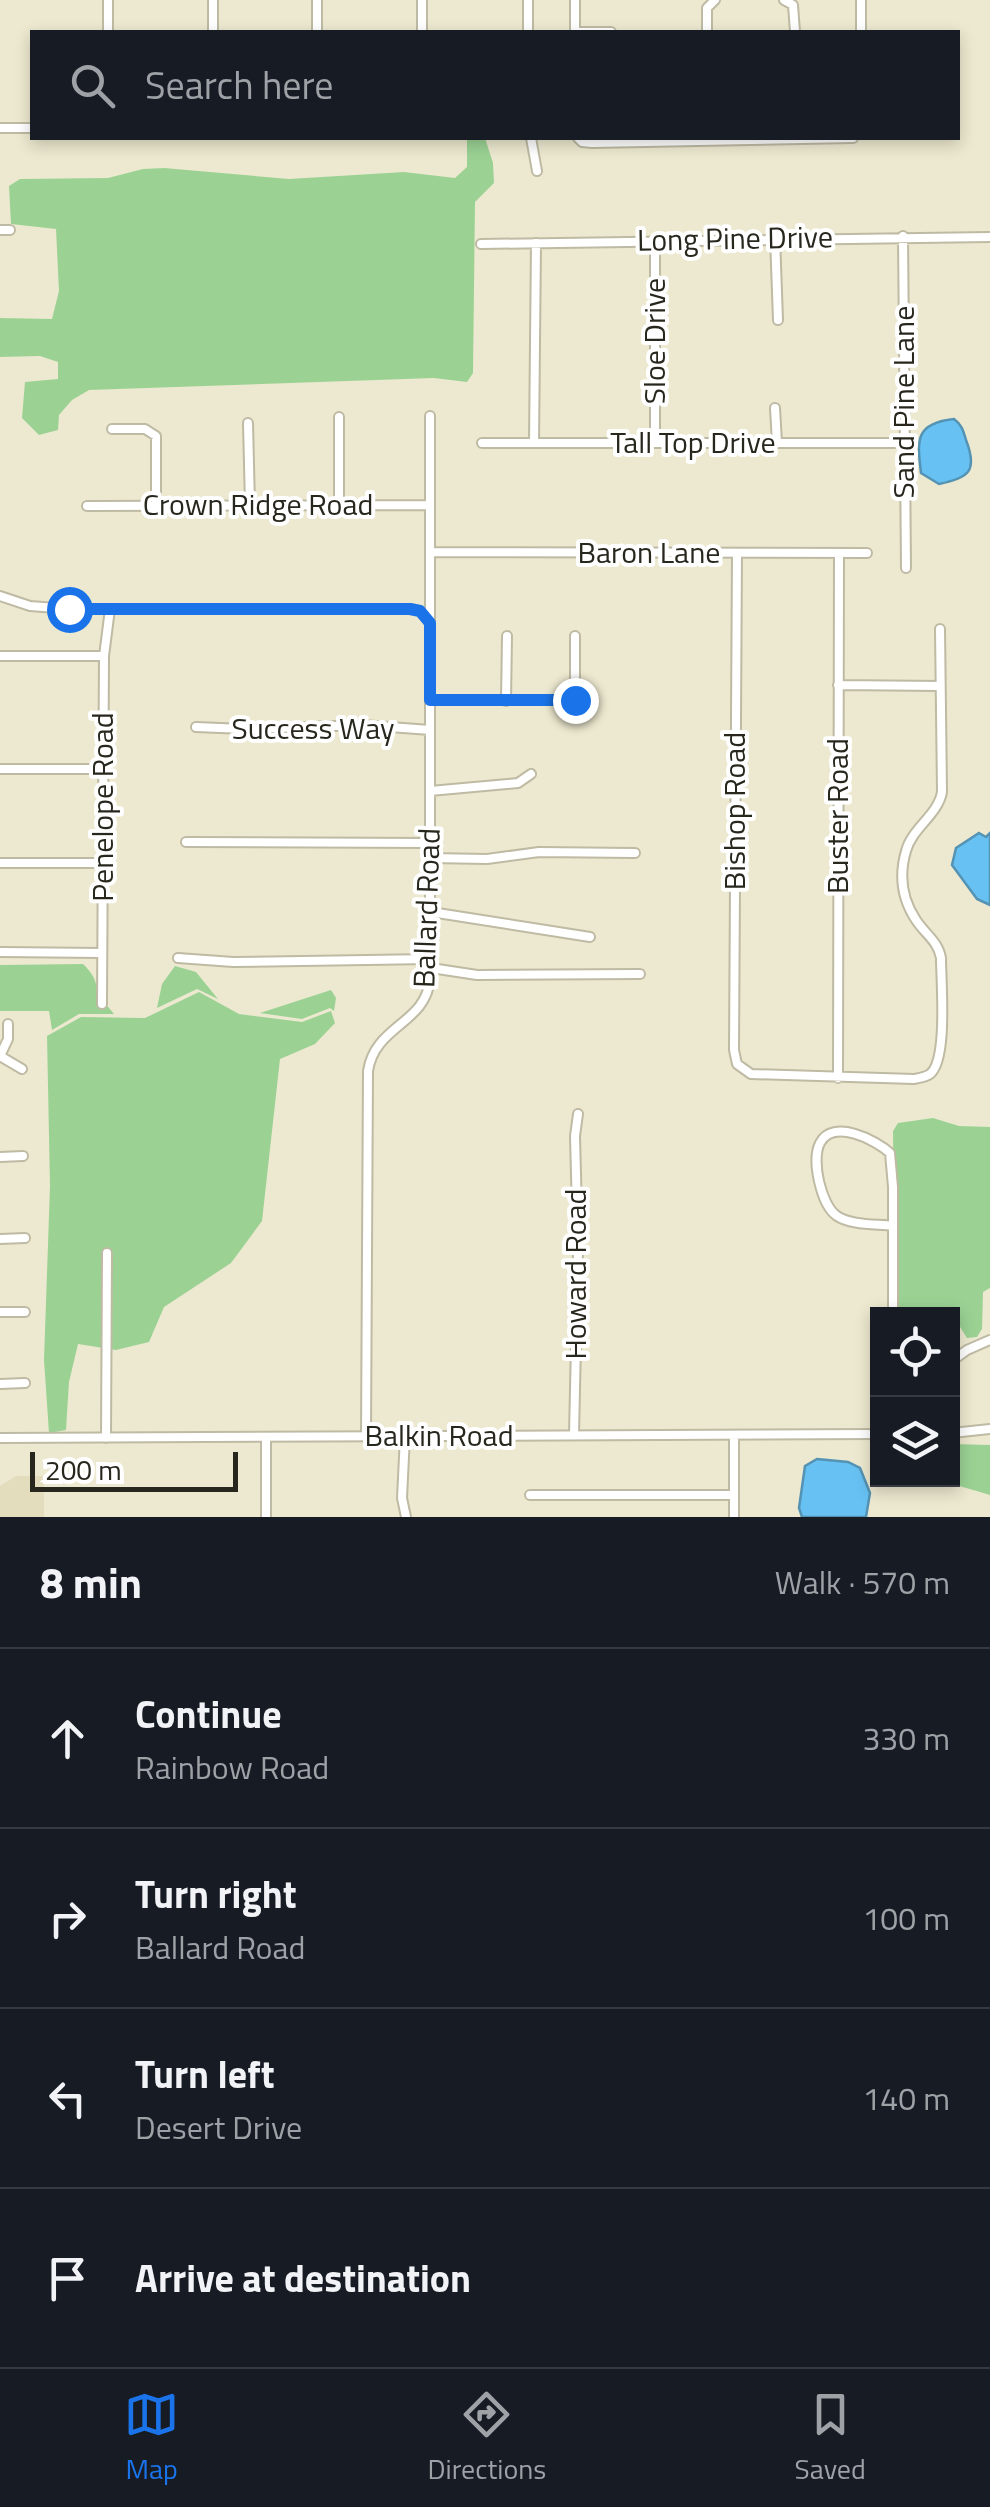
<!DOCTYPE html>
<html lang="en">
<head>
<meta charset="utf-8">
<style>
  body { margin:0; font-family:"Titillium Web",sans-serif; background:#242831; color:#f1f3f6 }
  .controls { position:absolute; right:30px; bottom:30px; display:grid; overflow:hidden; border-radius:0px; box-shadow:0 5px 15px #0003 }
  .controls button { width:90px; height:90px; display:grid; place-items:center; padding:0; border:0; border-bottom:2px solid #363941; background:#171b24; color:#f1f3f6; font:50px sans-serif }
  .scale { position:absolute; left:30px; bottom:25px; width:208px; box-sizing:border-box; padding-left:10px; border:5px solid #28271e; border-top:0; font-size:28px; line-height:35px; white-space:nowrap; color:#28271e; -webkit-text-stroke:8px #fff; paint-order:stroke }
  .stop { position:absolute; width:30px; height:30px; margin:-22px; border:8px solid #1a73e8; border-radius:50%; background:#fff }
  .stop.end { background:#1a73e8; border-color:#fff; box-shadow:0 2px 10px #0008 }
  .list { margin:0; padding:0; list-style:none }
  h2 { display:flex; justify-content:space-between; align-items:center; height:130px; margin:0; padding:0 40px; font-size:42px }
  h2 small { font-size:32px; font-weight:400; color:#9ea1a6 }
  .list li { display:grid; grid-template-columns:65px 1fr auto; gap:30px; align-items:center; box-sizing:border-box; height:180px; padding:0 40px; border-top:2px solid #363941 }
  .list b { display:block; font-size:38px; white-space:nowrap }
  .list p { margin:0; font-size:32px; white-space:nowrap; color:#9ea1a6 }
  .list em { font-size:32px; font-style:normal; color:#9ea1a6 }
  .icon { flex:none; width:55px; height:55px; fill:none; stroke:currentColor; stroke-width:2; stroke-linecap:round; stroke-linejoin:round }
  .map { position:relative; flex:none; width:990px; height:1517px; overflow:hidden }
  .search { position:absolute; background:#171b24; box-shadow:0 5px 15px #0003; left:30px; right:30px; top:30px; height:110px; display:flex; align-items:center; gap:25px; box-sizing:border-box; padding:0 35px; border-radius:0px; color:#9ea1a6; font-size:38px }
  .sheet { height:850px; background:#171b24 }
  nav { display:flex; justify-content:space-around; align-items:center; box-sizing:border-box; height:140px; border-top:2px solid #363941; background:#171b24; font-size:28px; color:#9ea1a6 }
  nav a { display:grid; justify-items:center; gap:5px }
  nav .on { color:#1a73e8 }
  .map>svg:first-child { display:block }
  .built { fill:#e3ddbe }
  .green { fill:#9bd294 }
  .water { fill:#67c1f3; stroke:#5493b3; stroke-width:2.5 }
  .lines { fill:none; stroke-linecap:round; stroke-linejoin:round }
  .minor-casing { stroke:#bebaa3; stroke-width:12 }
  .minor { stroke:#fff; stroke-width:8 }
  .route { stroke:#1a73e8; stroke-width:12 }
  .labels { text-anchor:middle; stroke-width:8; stroke-linejoin:round; paint-order:stroke }
  .street-label { font-size:30px; fill:#28271e; stroke:#fff }
</style>
</head>
<body>
<div class="map">
<svg width="990" height="1517" viewBox="0 0 990 1517">
  <rect width="100%" height="100%" fill="#ede9d0"/>
  <path class="built" d="M16 1476H44V1517H0V1486Z"/>
  <path class="green" d="M467 138H485L493 163 494 183 475 202 473 373 467 382 434 378 89 390 72 400 59 415 58 430 39 435 22 418 25 382 58 379V362L40 356 0 357V318L52 319 59 291 56 229 11 224 9 186 20 179 108 178 143 169 164 168 289 179 404 172 455 178 467 167Z
    M83 964C98 978 98 989 98 1008H105V1003L114 1014H79L52 1030 49 1011H0V965Z
    M175 966 196 972 218 999 197 989 157 1008 162 984Z
    M331 990 336 998 334 1011 330 1008 302 1019 260 1013Z
    M199 992 239 1014 302 1022 331 1011 335 1023 315 1044 280 1059 262 1221 231 1263 164 1307 149 1342 116 1350 78 1344 69 1382 66 1430 49 1433 44 1360 50 1186 47 1036 81 1017 145 1018Z
    M933 1118 959 1126 990 1127V1288L983 1292 982 1329 977 1337 967 1338 952 1314 943 1311 936 1314H895L893 1131 898 1123Z
    M953 1444 990 1445V1495L939 1480H952Z"/>
  <path class="water" d="M954 419C962 425 963 430 966 440 978 471 969 478 939 484L921 473C917 440 915 423 954 419Z
    M979 833 986 837 990 833V905L977 899 952 865 956 848Z
    M817 1459 848 1462 860 1468 870 1493 866 1517H802L799 1508 805 1466Z"/>
  <g class="lines">
    <g class="minor-casing">
      <path id="minor" d="M108 0V32
        M213 0V32
        M317 0V32
        M422 0V32
        M528 0V32
        M575 0V32
        M784 0 793 5 795 32
        M575 32H611
        M707 32V8L715 0
        M861 32V0
        M0 128H32
        M531 138 537 171
        M578 138 582 142 592 143 853 138
        M0 230H10
        M903 236 906 568
        M775 237 778 320
        M481 244 990 237
        M775 408 777 443
        M339 417V505
        M248 423 250 505
        M112 429H145L156 436V506
        M482 443H905
        M534 443 536 243
        M655 443V240
        M87 506 430 505
        M430 552 867 553
        M737 553 734 1050 737 1064 751 1074 914 1079C919 1078 926 1077 930 1074 948 1060 941 982 941 958 938 941 925 934 916 920 902 899 899 875 906 851 912 828 938 815 942 792L940 629
        M0 596 30 606 69 609H411L420 611 429 621
        M0 656H104
        M838 685 940 686
        M430 700H575V636
        M506 701 507 636
        M196 727 244 729 363 725 430 730
        M0 769H103
        M430 791 518 783 531 774
        M186 842 430 843
        M430 858 487 859 539 852 635 853
        M0 863H103
        M431 912 590 937
        M0 952 102 953
        M178 958 233 962 431 959
        M431 968 477 975 640 974
        M102 1004 104 656 110 609
        M0 1056 8 1039V1024
        M0 1056 22 1069
        M838 1078 839 553
        M0 1157 23 1156
        M892 1226C876 1224 850 1225 837 1216 821 1205 811 1160 820 1143 833 1118 876 1140 890 1153L893 1187V1314
        M0 1239 25 1238
        M0 1312H25
        M952 1361 967 1350 990 1340
        M0 1384 25 1383
        M952 1433 990 1429
        M574 1435 578 1251 575 1136 578 1114
        M734 1435V1517
        M366 1436 368 1071C375 1025 426 1024 430 979V416
        M405 1436 402 1498 406 1517
        M0 1438 878 1434
        M106 1438 107 1253
        M530 1495H734
        M266 1517V1437"/>
    </g>
    <use href="#minor" class="minor"/>
  </g>
  <g class="lines">
    <path class="route" d="M69 609H410L420 611 430 623V700H575"/>
  </g>
  <g class="labels">
    <g class="street-label">
      <text transform="translate(735 239) rotate(-1)" y="10">Long Pine Drive</text>
      <text transform="translate(655 341) rotate(-90)" y="10">Sloe Drive</text>
      <text transform="translate(904 402) rotate(-90)" y="10">Sand Pine Lane</text>
      <text x="693" y="453">Tall Top Drive</text>
      <text x="258" y="515">Crown Ridge Road</text>
      <text x="649" y="563">Baron Lane</text>
      <text x="313" y="739">Success Way</text>
      <text transform="translate(103 807) rotate(-90)" y="10">Penelope Road</text>
      <text transform="translate(735 811) rotate(-90)" y="10">Bishop Road</text>
      <text transform="translate(838 816) rotate(-90)" y="10">Buster Road</text>
      <text transform="translate(427 908) rotate(-88)" y="10">Ballard Road</text>
      <text transform="translate(576 1274) rotate(-90)" y="10">Howard Road</text>
      <text x="439" y="1446">Balkin Road</text>
    </g>
  </g>
</svg>
<div class="controls">
<button><svg class="icon" aria-label="locate" viewBox="0 0 24 24"><circle cx="12" cy="12" r="6"/><path d="M12 2v4M12 18v4M2 12h4M18 12h4"/></svg></button>
<button><svg class="icon" aria-label="layers" viewBox="0 0 24 24"><path d="M12 4l9 5-9 5-9-5zM3 14l9 5 9-5"/></svg></button>
</div>
<div class="scale">200 m</div>
<div class="stop" style="left:69px;top:609px"></div>
<div class="stop end" style="left:575px;top:700px"></div>
<div class="search"><svg class="icon" aria-label="search" viewBox="0 0 24 24"><circle cx="10" cy="10" r="6"/><path d="M15 15l6 6"/></svg>Search here</div>
</div>
<section class="sheet">
<h2>8 min<small>Walk · 570 m</small></h2>
<ul class="list">
<li><svg class="icon" aria-label="ahead" viewBox="0 0 24 24"><path d="M12 20V5M6 11l6-6 6 6"/></svg><div><b>Continue</b><p>Rainbow Road</p></div><em>330 m</em></li>
<li><svg class="icon" aria-label="right" viewBox="0 0 24 24"><path d="M7 20v-9h11M14 6l5 5-5 5"/></svg><div><b>Turn right</b><p>Ballard Road</p></div><em>100 m</em></li>
<li><svg class="icon" aria-label="left" viewBox="0 0 24 24"><path d="M17 20v-9H6M10 6l-5 5 5 5"/></svg><div><b>Turn left</b><p>Desert Drive</p></div><em>140 m</em></li>
<li><svg class="icon" aria-label="arrive" viewBox="0 0 24 24"><path d="M6 21V4h12l-3 4 3 4H6"/></svg><div><b>Arrive at destination</b></div></li>
</ul>
</section>
<nav>
<a class="on"><svg class="icon" aria-label="map" viewBox="0 0 24 24"><path d="M3 6l6-2 6 2 6-2v14l-6 2-6-2-6 2zM9 4v14M15 6v14"/></svg>Map</a>
<a><svg class="icon" aria-label="directions" viewBox="0 0 24 24"><path d="M12 3l9 9-9 9-9-9zM9 14v-3h6M13 9l2 2-2 2"/></svg>Directions</a>
<a><svg class="icon" aria-label="saved" viewBox="0 0 24 24"><path d="M7 4h10v16l-5-4-5 4z"/></svg>Saved</a>
</nav>
</body>
</html>
